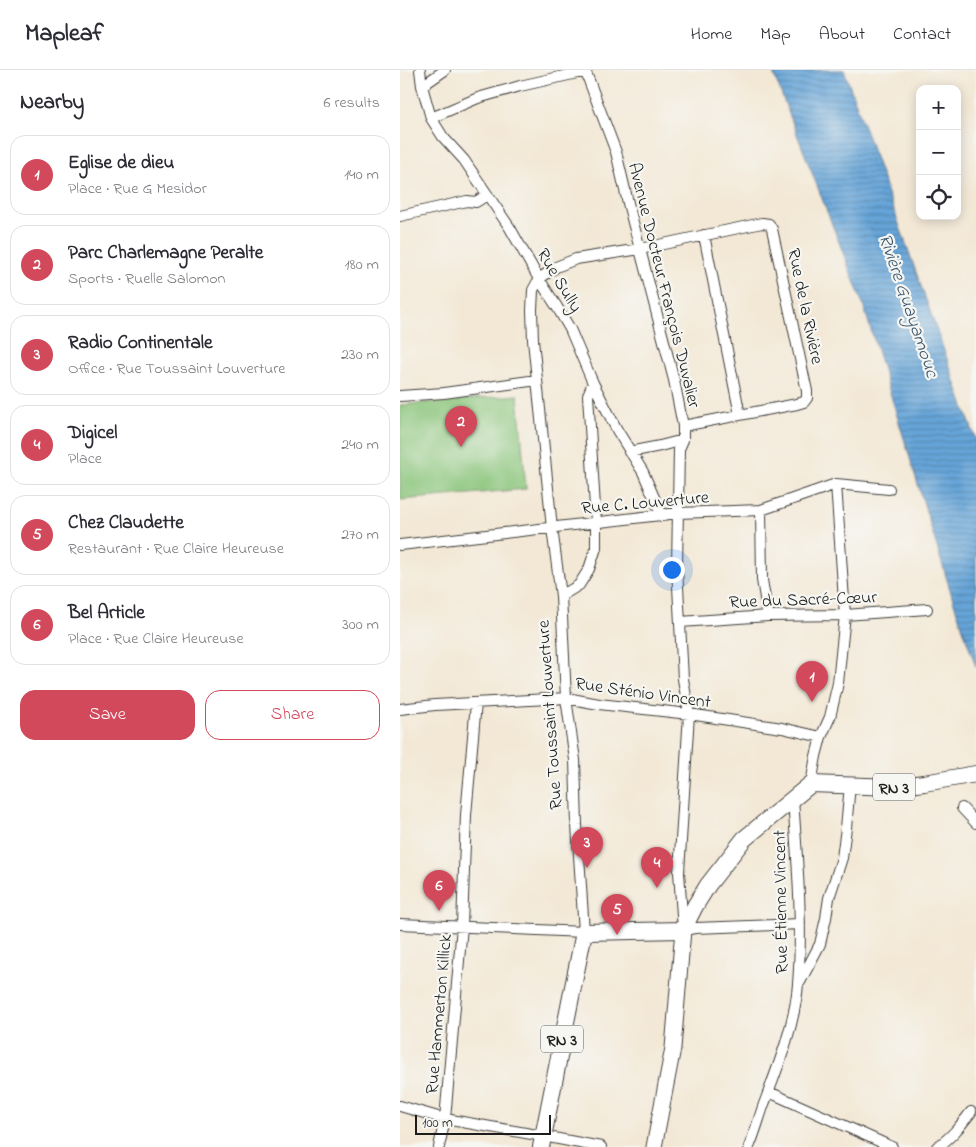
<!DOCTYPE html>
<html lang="en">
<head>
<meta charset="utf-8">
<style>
  body { margin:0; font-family:"Indie Flower",sans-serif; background:#f2f2f3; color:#2b2b33 }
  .controls { position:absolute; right:15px; top:15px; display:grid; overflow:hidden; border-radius:10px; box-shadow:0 2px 12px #0003 }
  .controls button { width:45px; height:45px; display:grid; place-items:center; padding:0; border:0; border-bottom:1px solid #e1e1e2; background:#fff; color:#2b2b33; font:25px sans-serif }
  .scale { position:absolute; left:15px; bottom:12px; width:136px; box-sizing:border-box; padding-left:5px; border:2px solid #1c1c1c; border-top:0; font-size:14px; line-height:18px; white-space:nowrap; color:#1c1c1c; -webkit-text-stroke:4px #f6f6f2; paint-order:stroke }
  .you { position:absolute; left:271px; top:499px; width:18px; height:18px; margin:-12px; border:4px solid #fff; border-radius:50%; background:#1a73e8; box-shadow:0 0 0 8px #1a73e833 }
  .badge { display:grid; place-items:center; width:32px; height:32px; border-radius:50%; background:#d1495b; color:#fff; font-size:16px; font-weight:700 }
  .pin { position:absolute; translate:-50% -41px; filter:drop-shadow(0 1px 2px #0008) }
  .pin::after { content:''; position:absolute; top:26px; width:18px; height:15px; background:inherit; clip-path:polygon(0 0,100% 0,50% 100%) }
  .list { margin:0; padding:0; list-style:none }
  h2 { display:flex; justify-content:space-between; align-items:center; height:65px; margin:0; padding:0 20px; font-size:21px }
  h2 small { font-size:16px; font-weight:400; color:#7c7c81 }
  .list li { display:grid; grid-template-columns:32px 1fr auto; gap:15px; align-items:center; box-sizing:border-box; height:80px; margin:0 10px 10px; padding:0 10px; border:1px solid #e1e1e2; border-radius:15px }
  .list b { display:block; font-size:19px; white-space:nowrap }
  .list p { margin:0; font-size:16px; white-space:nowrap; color:#7c7c81 }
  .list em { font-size:16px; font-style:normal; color:#7c7c81 }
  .actions { display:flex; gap:10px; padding:15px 20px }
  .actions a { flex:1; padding:11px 0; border:1px solid #d1495b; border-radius:15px; text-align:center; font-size:18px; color:#d1495b }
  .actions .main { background:#d1495b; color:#fff }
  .icon { flex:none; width:28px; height:28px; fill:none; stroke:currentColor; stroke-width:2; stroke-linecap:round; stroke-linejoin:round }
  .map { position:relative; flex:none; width:576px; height:1077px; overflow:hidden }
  header { display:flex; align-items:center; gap:30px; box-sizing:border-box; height:70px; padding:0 25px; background:#fff; border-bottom:1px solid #e1e1e2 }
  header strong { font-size:24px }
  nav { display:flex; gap:28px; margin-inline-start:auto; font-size:18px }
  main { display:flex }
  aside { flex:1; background:#fff }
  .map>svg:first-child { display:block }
  .grass { fill:#89c479; stroke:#52704a }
  .water { fill:url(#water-rules); stroke:#41607a }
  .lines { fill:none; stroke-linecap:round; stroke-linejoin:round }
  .street-casing { stroke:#3c3b38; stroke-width:12 }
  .secondary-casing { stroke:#3c3b38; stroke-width:17 }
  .primary-casing { stroke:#3c3b38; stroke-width:18 }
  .street { stroke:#fff; stroke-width:10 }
  .secondary { stroke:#fff; stroke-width:15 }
  .primary { stroke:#fff; stroke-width:16 }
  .labels { text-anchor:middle; stroke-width:4.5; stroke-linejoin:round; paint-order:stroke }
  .shield { fill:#f6f6f2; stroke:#5d5d5c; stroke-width:1 }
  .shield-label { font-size:16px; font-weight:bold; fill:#1c1c1c }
  .street-label { font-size:18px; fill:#1c1c1c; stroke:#f6f6f2 }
  .water-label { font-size:19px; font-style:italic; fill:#3d5971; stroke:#f6f6f2 }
</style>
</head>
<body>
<header>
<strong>Mapleaf</strong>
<nav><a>Home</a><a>Map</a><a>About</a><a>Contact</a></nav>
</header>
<main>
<aside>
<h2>Nearby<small>6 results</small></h2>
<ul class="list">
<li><span class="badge">1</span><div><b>Eglise de dieu</b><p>Place · Rue G Mesidor</p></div><em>140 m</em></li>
<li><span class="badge">2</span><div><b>Parc Charlemagne Peralte</b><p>Sports · Ruelle Salomon</p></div><em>180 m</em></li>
<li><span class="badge">3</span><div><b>Radio Continentale</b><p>Office · Rue Toussaint Louverture</p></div><em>230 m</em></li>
<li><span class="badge">4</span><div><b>Digicel</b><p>Place</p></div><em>240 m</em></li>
<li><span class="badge">5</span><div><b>Chez Claudette</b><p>Restaurant · Rue Claire Heureuse</p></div><em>270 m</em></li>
<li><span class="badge">6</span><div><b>Bel Article</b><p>Place · Rue Claire Heureuse</p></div><em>300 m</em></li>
</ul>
<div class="actions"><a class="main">Save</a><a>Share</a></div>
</aside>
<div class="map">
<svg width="576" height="1077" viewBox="0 0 576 1077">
  <defs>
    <pattern id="water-rules" width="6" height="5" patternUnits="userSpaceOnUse" patternTransform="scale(1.25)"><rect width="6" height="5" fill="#66a4d8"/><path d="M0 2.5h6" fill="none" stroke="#5385ae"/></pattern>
  </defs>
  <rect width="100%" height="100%" fill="#f6f6f2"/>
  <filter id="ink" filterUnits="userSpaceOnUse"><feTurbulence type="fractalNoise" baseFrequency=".02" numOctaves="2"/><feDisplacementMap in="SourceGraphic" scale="10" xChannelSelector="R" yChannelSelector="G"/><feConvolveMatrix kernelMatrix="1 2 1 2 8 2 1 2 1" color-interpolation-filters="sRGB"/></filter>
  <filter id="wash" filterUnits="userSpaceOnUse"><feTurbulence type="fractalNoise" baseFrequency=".0096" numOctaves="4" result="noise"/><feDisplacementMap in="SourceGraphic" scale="20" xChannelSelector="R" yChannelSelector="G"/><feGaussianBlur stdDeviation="1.12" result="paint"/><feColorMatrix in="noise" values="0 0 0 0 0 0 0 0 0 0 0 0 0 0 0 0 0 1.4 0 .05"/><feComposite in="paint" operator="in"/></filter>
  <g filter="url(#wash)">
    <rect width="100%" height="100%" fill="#f3e8d5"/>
    <path class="grass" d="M118 325 126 419 0 430V335Z"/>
    <path class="water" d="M372 0H444L576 370V597L555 536 463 234Z"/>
  </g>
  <g filter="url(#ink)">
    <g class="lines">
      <g class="street-casing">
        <path id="street" d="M20 0 22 16 31 48 43 67 64 90 110 158 139 209 157 237 170 259 193 313 217 360 243 402 262 446
          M185 0 216 82 229 137 274 310 283 356V370L279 379 277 498 283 609 289 644 279 802 283 860 295 858 400 854
          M22 16 45 0
          M31 48 78 28 120 16 186 1
          M0 146 67 131 76 132 87 125
          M304 165 340 345
          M0 326 44 323 137 310
          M229 382 260 376 283 370
          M361 440 362 510 368 546
          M0 475 278 443 361 440 436 414 489 419
          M161 526 179 515 189 499 196 478V453L188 325 193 313
          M280 552 368 546 445 545 527 539
          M0 639 35 635 166 628 199 634 289 644 382 658 421 667
          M411 714 416 686 421 667 430 647 438 613 445 545 436 414
          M562 738 576 753
          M0 854 184 862 177 755 175 690 166 628 161 526 152 458 133 270 132 240 133 220 139 209 156 197 176 189 240 179 362 153 369 154 372 159 407 321V328L404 332 397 334 283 356
          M400 912 420 874 426 848 429 828 442 788 446 758 450 715
          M369 1022 492 1077
          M0 1036 45 1049 143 1066 201 1077
          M39 1077 45 1049 56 925 62 856 66 745 76 633
          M349 1077C355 1063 359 1048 364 1034 378 997 395 954 398 914 403 852 397 790 393 728
          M537 1077C551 1068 561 1055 571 1042"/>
      </g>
      <g class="secondary-casing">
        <path id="secondary" d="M254 1077 273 978 283 860"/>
      </g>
      <g class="primary-casing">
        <path id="primary" d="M141 1077 184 862 283 860 295 836 308 815 344 769 411 714 493 717 524 713 576 704"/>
      </g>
      <use href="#street" class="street"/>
      <use href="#secondary" class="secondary"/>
      <use href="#primary" class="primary"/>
    </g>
  </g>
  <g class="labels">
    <g class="shield">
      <rect x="473" y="703.5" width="42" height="27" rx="4"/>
      <rect x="141" y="955.5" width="42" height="27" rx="4"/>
    </g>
    <g class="shield-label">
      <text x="494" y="723">RN 3</text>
      <text x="162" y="975">RN 3</text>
    </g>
    <g class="street-label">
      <text transform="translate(160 210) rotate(59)" y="6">Rue Sully</text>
      <text transform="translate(265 215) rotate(76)" y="6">Avenue Docteur François Duvalier</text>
      <text transform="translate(406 236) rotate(78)" y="6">Rue de la Rivière</text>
      <text transform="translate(245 432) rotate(-5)" y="6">Rue C. Louverture</text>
      <text transform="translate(403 529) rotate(-2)" y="6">Rue du Sacré-Cœur</text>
      <text transform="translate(243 622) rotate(8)" y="6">Rue Sténio Vincent</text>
      <text transform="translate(149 645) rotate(-94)" y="6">Rue Toussaint Louverture</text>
      <text transform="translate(380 832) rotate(-91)" y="6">Rue Étienne Vincent</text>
      <text transform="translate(38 944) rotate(-85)" y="6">Rue Hammerton Killick</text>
    </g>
    <g class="water-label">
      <text transform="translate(510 235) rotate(71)" y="7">Rivière Guayamouc</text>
    </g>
  </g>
</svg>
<div class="controls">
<button>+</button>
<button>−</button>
<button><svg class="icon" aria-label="locate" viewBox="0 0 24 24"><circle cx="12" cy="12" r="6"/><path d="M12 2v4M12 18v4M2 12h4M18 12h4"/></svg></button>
</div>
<div class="scale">100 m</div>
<div class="you"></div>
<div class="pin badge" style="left:412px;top:632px">1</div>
<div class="pin badge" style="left:61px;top:377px">2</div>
<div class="pin badge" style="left:187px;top:798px">3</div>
<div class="pin badge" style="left:257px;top:818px">4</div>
<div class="pin badge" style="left:217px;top:865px">5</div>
<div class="pin badge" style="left:39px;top:841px">6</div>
</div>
</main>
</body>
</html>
